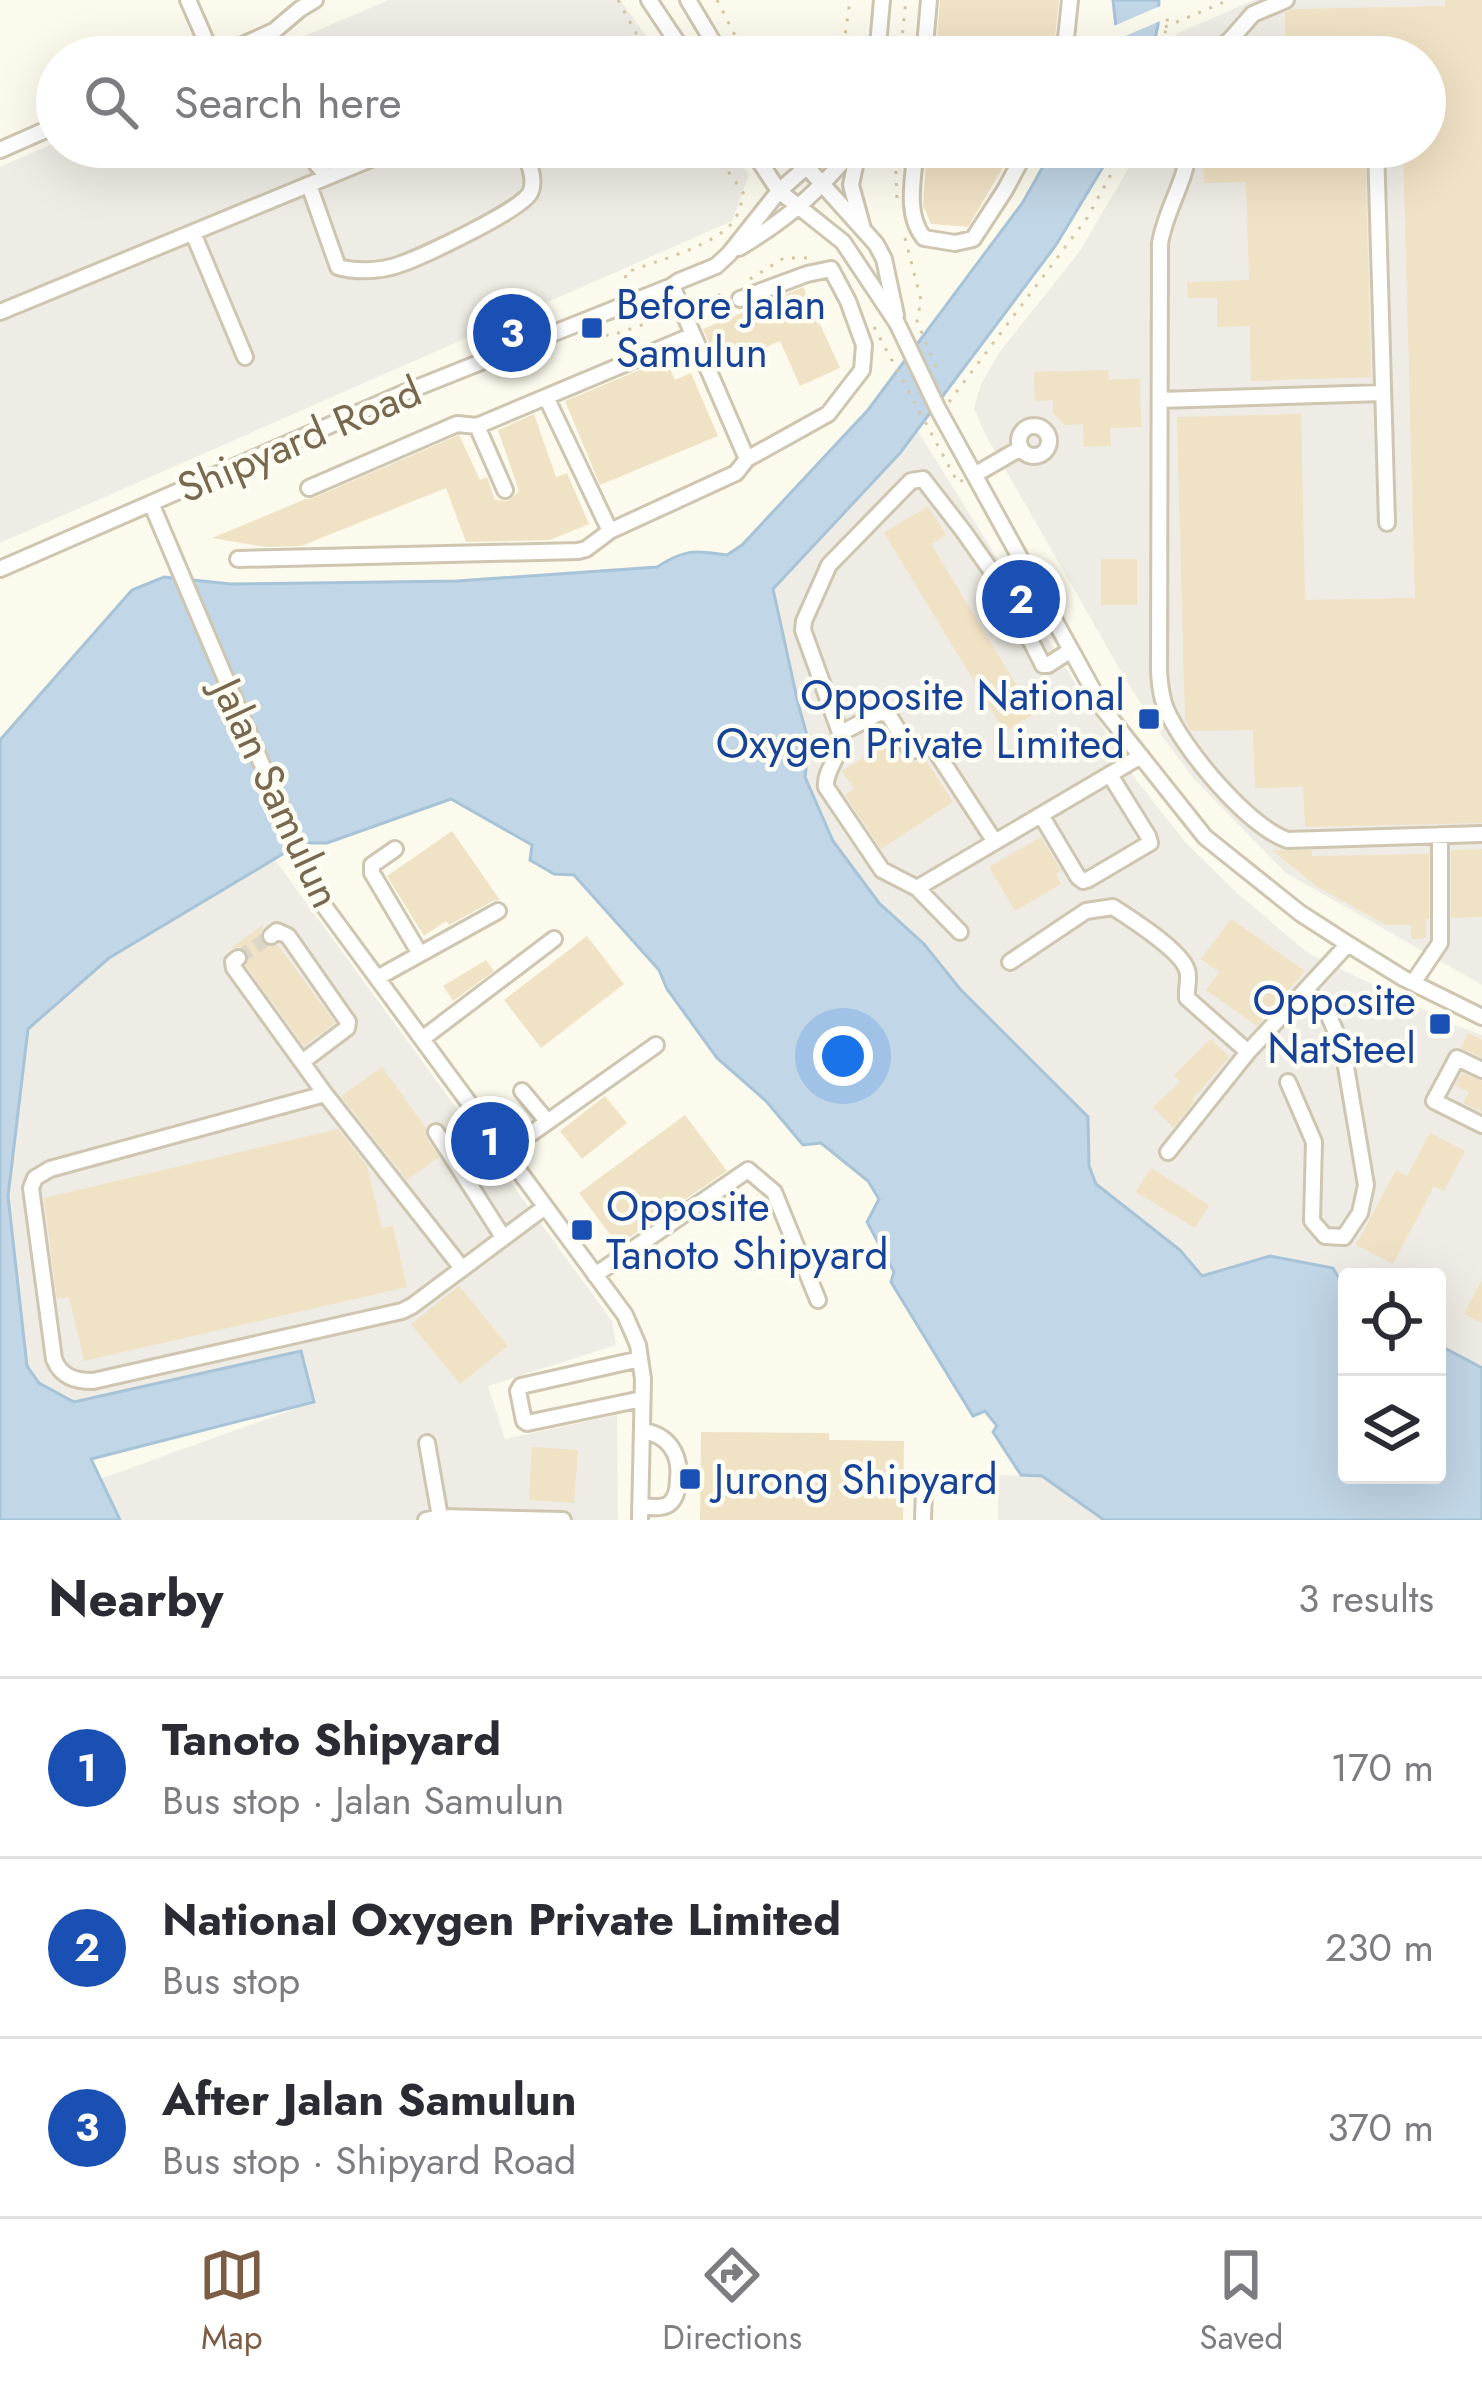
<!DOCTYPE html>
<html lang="en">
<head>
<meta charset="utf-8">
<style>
  body { margin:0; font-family:Jost,sans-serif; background:#f2f2f3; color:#2b2b33 }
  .controls { position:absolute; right:36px; bottom:36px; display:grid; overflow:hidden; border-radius:12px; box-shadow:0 12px 48px #0002 }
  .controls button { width:108px; height:108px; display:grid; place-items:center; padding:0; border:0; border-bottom:3px solid #e1e1e2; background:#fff; color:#2b2b33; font:60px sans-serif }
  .you { position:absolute; left:843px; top:1056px; width:42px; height:42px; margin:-30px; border:9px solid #fff; border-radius:50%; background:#1a73e8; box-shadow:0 0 0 18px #1a73e833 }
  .badge { display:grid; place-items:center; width:78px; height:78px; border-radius:50%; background:#7c5d44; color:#fff; font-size:39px; font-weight:700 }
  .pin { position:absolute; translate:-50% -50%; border:6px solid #fff; box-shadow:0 3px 12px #0006 }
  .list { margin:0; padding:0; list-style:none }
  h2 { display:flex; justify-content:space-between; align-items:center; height:156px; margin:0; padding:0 48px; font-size:51px }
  h2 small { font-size:39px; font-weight:400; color:#7c7c81 }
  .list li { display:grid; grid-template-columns:78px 1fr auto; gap:36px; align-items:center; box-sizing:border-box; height:180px; padding:0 48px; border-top:3px solid #e1e1e2 }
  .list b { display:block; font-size:45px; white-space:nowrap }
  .list p { margin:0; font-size:39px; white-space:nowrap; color:#7c7c81 }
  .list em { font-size:39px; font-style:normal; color:#7c7c81 }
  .icon { flex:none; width:66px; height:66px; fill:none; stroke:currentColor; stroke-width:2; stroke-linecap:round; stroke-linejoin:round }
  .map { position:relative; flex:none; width:1482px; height:1520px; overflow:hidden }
  .search { position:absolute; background:#fff; box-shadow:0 12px 48px #0002; left:36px; right:36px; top:36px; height:132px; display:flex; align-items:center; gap:30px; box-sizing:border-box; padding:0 42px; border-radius:66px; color:#7c7c81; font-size:45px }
  .sheet { height:696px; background:#fff }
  nav { display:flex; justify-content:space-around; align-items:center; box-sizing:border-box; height:168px; border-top:3px solid #e1e1e2; background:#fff; font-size:33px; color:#7c7c81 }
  nav a { display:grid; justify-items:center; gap:6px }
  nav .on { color:#7c5d44 }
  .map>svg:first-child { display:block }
  .industrial { fill:#eeece4 }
  .water { fill:#c1d6e6; stroke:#a7c3d7; stroke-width:3 }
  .pier { fill:#fcfaed }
  .building { fill:#f0e2c5 }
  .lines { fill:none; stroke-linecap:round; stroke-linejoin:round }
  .minor-tunnel { stroke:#dbd6c6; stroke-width:14; stroke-dasharray:14 7; stroke-linecap:butt }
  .minor-casing { stroke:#cec6b1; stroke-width:20 }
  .path { stroke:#d6c6a7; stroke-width:3; stroke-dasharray:3 9; stroke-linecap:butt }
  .minor { stroke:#fff; stroke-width:14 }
  .transit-dot { fill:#1a4fb4; stroke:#fefdf3; stroke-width:4.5 }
  .labels { text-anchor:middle; stroke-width:9; stroke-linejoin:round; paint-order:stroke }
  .transit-label { font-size:42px; fill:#164399; stroke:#fefdf3; text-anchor:start }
  .street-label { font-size:42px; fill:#77684f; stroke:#fefdf3 }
</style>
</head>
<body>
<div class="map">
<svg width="1482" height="1520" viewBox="0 0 1482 1520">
  <rect width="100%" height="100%" fill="#fcfaed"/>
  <path class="industrial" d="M389 0H620L662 57H255Z
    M1254 0H1482V985L1286 873 1194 779 1157 729 1126 680 984 432 974 408 981 384 999 353 1080 251 1141 147H1425V57H1169L1176 34Z
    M57 142V147H728L749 175 732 221 0 543V167Z
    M917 430 1136 780 1186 843 1237 893 1308 953 1455 1025 1482 1035V1368L1437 1344V1277H1347V1293L1333 1268 1270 1257 1202 1276 1180 1250 1096 1184 1089 1166 1088 1117 960 989 924 944 879 903 833 841 805 776 809 743 798 703 773 589 900 453Z
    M275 860 612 1321 616 1345 488 1386 505 1439 617 1415 618 1520H122L100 1479 314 1402 300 1351 74 1402 39 1383 27 1366 8 1196 28 1029 109 958Z
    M998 1475 1042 1476 1104 1520H998Z"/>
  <path class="water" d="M1113 0H1159L1158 25 1151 57H1103L1116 27Z
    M1054 147H1115L1056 245 900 453 773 589 798 703 809 743 805 777 833 841 879 903 924 944 960 989 1088 1117 1089 1166 1096 1184 1180 1250 1202 1276 1270 1256 1333 1268 1347 1293V1475H1437V1344L1482 1368V1520H1104L1042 1476 1021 1475 993 1432 997 1426 985 1411 973 1416 891 1282 894 1272 867 1222 879 1199 868 1181 821 1143 803 1145 766 1101 717 1058 667 989 659 970 574 875 554 874 530 860 532 845 451 799 327 843H301L109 958 28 1029 8 1196 27 1366 39 1383 74 1402 301 1351 314 1402 91 1459 120 1520H0V740L132 590 164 577 231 584 457 581 657 567C685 549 694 550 727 555L742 545 868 410 1023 202Z"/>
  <path class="pier" d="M1165 4V19L1102 46 1109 28Z"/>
  <path class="building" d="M940 0H1059L1053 57H935Z
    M1445 0H1482V823L1305 827 1303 787 1255 788 1253 730 1191 731 1185 720 1177 417 1301 414 1305 600 1415 598 1403 147H1425V57H1286L1285 13 1292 9 1445 6Z
    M937 147H1015L968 227 931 224 923 205 927 151 937 152Z
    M1203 147H1365L1371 377 1251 381 1250 326 1217 327V298H1188L1187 282 1249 280 1246 182 1204 183Z
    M803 287 840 368 800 386 780 341 720 368 703 329Z
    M666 359 675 380 691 373 718 436 600 485 565 401Z
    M1108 370 1109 380 1140 378 1141 427 1110 428 1111 446 1084 447 1083 424 1065 425 1053 413V400L1035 401 1034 372Z
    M534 414 556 477 567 473 589 524 550 540 466 542 446 488 301 546 265 547 212 538 306 499 313 498 459 435 480 480 487 477 495 500 508 501 519 491 498 430Z
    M928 506 946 535 931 544 1034 714 1005 732 884 533Z
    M1101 559H1137V605H1101Z
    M891 740 906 764 925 759 953 802 881 849 845 795 854 789 842 771Z
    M452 831 500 900 493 901 449 925 446 921 424 936 387 876Z
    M1041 837 1061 871 1056 874 1061 884 1015 911 989 867Z
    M1482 849V917L1451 918V850Z
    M1272 850H1312V856L1429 854V919H1426V938L1411 939V925H1386L1316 886Z
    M1231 919 1305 971 1257 1026 1206 990 1219 972 1201 959Z
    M263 925 260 937 262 942 268 947 278 945 335 1023 304 1046 246 966 249 957 247 952 241 947 231 948Z
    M587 936 624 984 541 1048 504 1000Z
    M486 960 494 971 453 1001 443 986Z
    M1468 1033 1482 1040V1058L1461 1048Z
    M1211 1039 1229 1057 1192 1100 1194 1102 1173 1128 1153 1107 1180 1082 1174 1075Z
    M382 1067 426 1128V1137L439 1157 407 1180 341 1096Z
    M1462 1073 1482 1081V1112L1463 1103 1469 1092 1455 1085Z
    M605 1096 627 1123 582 1159 560 1131Z
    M685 1115 727 1171 618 1245 579 1193Z
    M338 1129 367 1166 382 1228 393 1226 407 1287 84 1361 69 1297 57 1299 44 1198Z
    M1430 1133 1465 1151 1444 1191 1434 1186 1393 1264 1356 1245 1396 1170 1407 1176Z
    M1151 1168 1209 1205 1195 1228 1136 1192Z
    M1482 1280V1323L1464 1314Z
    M459 1286 508 1346 460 1384 411 1324Z
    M701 1432 829 1433V1440L904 1441 903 1520H700Z
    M532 1447 578 1450 574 1503 529 1500Z"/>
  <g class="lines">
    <path class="minor-tunnel" d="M238 958 271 936"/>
    <g class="minor-casing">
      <path id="minor" d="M188 0 213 57
        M649 0 687 57
        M688 0 722 57
        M216 57 274 31 300 9 315 0
        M877 57 882 0
        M924 57 929 0
        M1064 57 1070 0
        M1207 57 1230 40 1253 14 1286 0
        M303 147 327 177
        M750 147 779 191 843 242 897 323 938 409 1104 710 1205 837 1300 913 1348 944 1403 978 1482 1017
        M789 147 876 244 884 259 896 315
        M859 147 851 185 863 229
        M916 147C914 176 904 214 924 238L955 243 973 239 1005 190 1028 147
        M1189 147C1186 183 1165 210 1160 244L1159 672C1160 685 1161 697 1166 709 1183 749 1246 824 1287 840L1482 834
        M1376 147 1387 523
        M0 150 57 125
        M309 185 338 267C356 272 378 271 395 266 418 259 520 211 530 193 537 180 527 160 524 147
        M193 233 245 357
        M739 248C790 217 817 193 855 147
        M672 286 747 459
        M0 312 400 147
        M546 397 610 531
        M1160 400 1383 393
        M477 426 505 490
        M1019 441a15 15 0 1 1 30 0a15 15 0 1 1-30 0Z
        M976 474 1021 448
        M309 488 457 424 477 426 691 336
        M151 503 319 899 625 1315 638 1345 643 1379 640 1520
        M238 559 578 551 586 549 610 531 736 473 747 459 828 414 862 370 864 345 848 301 831 269 807 274 740 299
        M0 569 406 392 672 286 679 281 716 266 729 254 779 191 829 147
        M841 733 879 713 888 714 911 751 927 746 933 747 995 842
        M1041 815 1078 877 1083 881 1089 879 1150 843 1148 836 1110 775
        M395 849 372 865V873L420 954
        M917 888 1141 756
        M960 932 917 888 882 870 826 787C824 771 841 755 842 738L803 630 804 621 829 565 911 481 923 479 964 532 1004 589 1043 665H1048L1071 650
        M271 936 277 931 288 936 348 1022 347 1028 302 1062
        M238 958 233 962 234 968 325 1094 461 1267
        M1010 962 1086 911 1113 907C1131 919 1181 950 1187 970 1190 977 1186 989 1187 998L1248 1052
        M377 978 498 911
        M1413 983 1440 943V835
        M422 1039 554 939
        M1482 1070 1457 1058 1434 1101 1482 1125
        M1288 1082 1314 1142 1312 1221 1325 1236 1344 1237 1360 1213 1366 1185 1343 1049 1329 1016 1307 991
        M522 1091 547 1121
        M325 1094 50 1169 35 1178 31 1188 54 1359C61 1377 75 1381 93 1381L402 1311 412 1306 545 1207
        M436 1132 503 1237
        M505 1152 656 1045
        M1168 1152 1248 1052 1348 944
        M595 1275 748 1170 774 1192 818 1300
        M640 1359 521 1386 518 1391 524 1421 527 1423 642 1399
        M427 1443 440 1517
        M640 1506C649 1507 661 1509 669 1504 677 1498 678 1487 678 1478 681 1453 667 1434 642 1431
        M426 1520 440 1517 563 1520
        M923 1520 924 1487"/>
    </g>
    <path class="path" d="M618 0 649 57
      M717 0 746 57
      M1165 27 1229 0
      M842 57 850 0
      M900 57 906 0
      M1161 57 1169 10
      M895 147 897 200
      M905 238 921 300 917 321 938 372
      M750 279 784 258H812
      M627 290 625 273C655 261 713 247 733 222 739 214 741 204 744 194L711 147
      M696 305 726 292
      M874 327 958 483 963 480
      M594 332 610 336 670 315
      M949 402 1087 218 1126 147"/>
    <use href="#minor" class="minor"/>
  </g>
  <g class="transit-dot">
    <rect x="580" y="316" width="24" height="24" rx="6"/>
    <rect x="1137" y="707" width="24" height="24" rx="6"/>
    <rect x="1428" y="1012" width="24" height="24" rx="6"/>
    <rect x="570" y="1218" width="24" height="24" rx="6"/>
    <rect x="678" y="1467" width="24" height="24" rx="6"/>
  </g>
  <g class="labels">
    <g class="transit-label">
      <text x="616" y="319">Before Jalan<tspan x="616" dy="48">Samulun</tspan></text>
      <text x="1125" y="710" text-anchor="end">Opposite National<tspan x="1125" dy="48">Oxygen Private Limited</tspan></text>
      <text x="1416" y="1015" text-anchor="end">Opposite<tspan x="1416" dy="48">NatSteel</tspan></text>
      <text x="606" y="1221">Opposite<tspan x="606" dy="48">Tanoto Shipyard</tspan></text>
      <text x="714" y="1494">Jurong Shipyard</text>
    </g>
    <g class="street-label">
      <text transform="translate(299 439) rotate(-23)" y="15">Shipyard Road</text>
      <text transform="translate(277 793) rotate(65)" y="15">Jalan Samulun</text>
    </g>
  </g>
</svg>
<div class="controls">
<button><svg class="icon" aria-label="locate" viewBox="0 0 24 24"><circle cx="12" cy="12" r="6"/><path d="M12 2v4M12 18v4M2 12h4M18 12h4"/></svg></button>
<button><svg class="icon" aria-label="layers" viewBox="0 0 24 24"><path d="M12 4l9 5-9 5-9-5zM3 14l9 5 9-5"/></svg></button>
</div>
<div class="you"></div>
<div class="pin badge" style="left:490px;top:1141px;background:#1a4fb4">1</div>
<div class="pin badge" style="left:1021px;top:599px;background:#1a4fb4">2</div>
<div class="pin badge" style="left:512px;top:333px;background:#1a4fb4">3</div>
<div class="search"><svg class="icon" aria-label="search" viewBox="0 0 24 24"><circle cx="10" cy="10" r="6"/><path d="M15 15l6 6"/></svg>Search here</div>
</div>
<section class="sheet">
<h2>Nearby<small>3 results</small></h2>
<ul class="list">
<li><span class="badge" style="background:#1a4fb4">1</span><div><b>Tanoto Shipyard</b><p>Bus stop · Jalan Samulun</p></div><em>170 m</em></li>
<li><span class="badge" style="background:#1a4fb4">2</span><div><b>National Oxygen Private Limited</b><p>Bus stop</p></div><em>230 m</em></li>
<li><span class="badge" style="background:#1a4fb4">3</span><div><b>After Jalan Samulun</b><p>Bus stop · Shipyard Road</p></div><em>370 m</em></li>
</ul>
</section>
<nav>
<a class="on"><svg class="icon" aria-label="map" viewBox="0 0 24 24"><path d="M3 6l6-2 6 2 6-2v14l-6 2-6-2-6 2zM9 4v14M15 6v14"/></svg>Map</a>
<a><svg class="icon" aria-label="directions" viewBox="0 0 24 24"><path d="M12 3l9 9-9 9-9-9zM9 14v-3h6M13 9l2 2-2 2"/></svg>Directions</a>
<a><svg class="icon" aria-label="saved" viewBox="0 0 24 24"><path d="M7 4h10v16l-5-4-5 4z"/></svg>Saved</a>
</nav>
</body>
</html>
